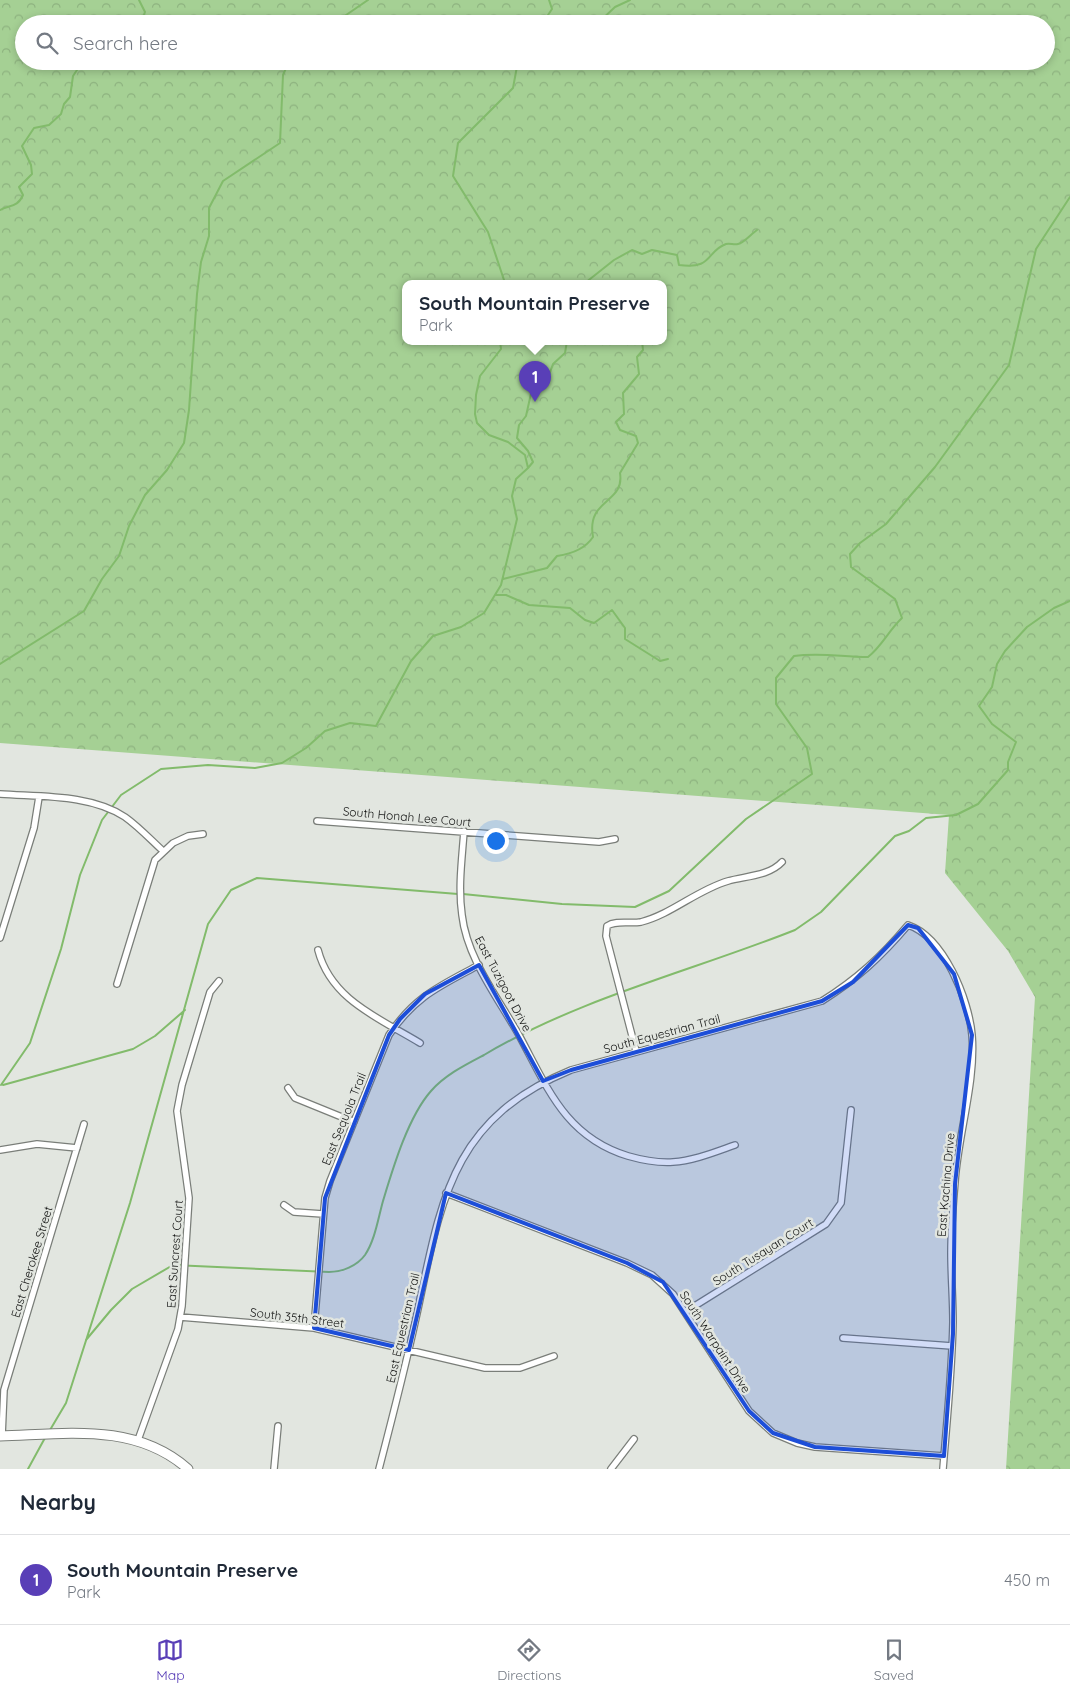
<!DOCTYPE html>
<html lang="en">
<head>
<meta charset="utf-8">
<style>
  body { margin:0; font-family:Quicksand,sans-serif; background:#f6f6f7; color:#1f2937 }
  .you { position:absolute; left:495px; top:840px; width:18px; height:18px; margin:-12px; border:4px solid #fff; border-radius:50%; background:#1a73e8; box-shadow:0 0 0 8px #1a73e833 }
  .badge { display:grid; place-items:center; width:32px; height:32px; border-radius:50%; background:#593fb7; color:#fff; font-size:16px; font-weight:700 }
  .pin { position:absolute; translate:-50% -41px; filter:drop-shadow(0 1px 2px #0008) }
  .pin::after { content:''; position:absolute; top:26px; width:18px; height:15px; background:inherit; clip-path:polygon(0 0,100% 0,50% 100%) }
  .popup { position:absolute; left:402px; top:280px; width:265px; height:65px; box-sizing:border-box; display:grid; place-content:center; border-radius:10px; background:#fff; filter:drop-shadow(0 1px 4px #0005); font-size:16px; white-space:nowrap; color:#747a83 }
  .popup b { font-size:19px; color:#1f2937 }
  .popup::after { content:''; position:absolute; left:50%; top:100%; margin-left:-10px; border:10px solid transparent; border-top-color:#fff }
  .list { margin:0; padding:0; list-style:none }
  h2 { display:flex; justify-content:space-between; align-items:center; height:65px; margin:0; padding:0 20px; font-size:21px }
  h2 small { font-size:16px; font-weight:400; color:#747a83 }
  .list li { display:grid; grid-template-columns:32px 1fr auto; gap:15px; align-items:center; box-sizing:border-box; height:90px; padding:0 20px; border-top:1px solid #e0e1e3 }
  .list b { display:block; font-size:19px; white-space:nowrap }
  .list p { margin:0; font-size:16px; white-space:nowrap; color:#747a83 }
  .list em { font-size:16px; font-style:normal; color:#747a83 }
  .icon { flex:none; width:28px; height:28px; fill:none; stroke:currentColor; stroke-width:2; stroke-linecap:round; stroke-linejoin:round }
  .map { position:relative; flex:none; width:1070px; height:1469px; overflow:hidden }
  .search { position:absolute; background:#fff; box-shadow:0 2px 8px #0003; left:15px; right:15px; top:15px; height:55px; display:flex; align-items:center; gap:12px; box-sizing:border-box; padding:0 18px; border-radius:28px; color:#747a83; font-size:19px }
  .sheet { height:155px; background:#fff }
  nav { display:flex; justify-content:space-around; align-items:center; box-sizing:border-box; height:70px; border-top:1px solid #e0e1e3; background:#fff; font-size:14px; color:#747a83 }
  nav a { display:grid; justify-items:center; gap:2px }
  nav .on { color:#593fb7 }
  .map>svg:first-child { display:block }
  .forest { fill:url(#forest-crowns); fill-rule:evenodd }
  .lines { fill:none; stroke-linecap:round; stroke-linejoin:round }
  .stream { stroke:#82bb6b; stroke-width:2 }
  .street-casing { stroke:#7a7e79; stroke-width:8 }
  .secondary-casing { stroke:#7a7e79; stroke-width:11 }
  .street { stroke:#fff; stroke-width:5.5 }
  .secondary { stroke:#fff; stroke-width:9 }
  .marked { fill:#1d4ed8; fill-opacity:0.2; stroke:#1d4ed8; stroke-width:4; stroke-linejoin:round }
  .labels { text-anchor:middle; stroke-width:5; stroke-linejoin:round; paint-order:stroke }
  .street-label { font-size:12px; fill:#121312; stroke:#e2e6e0 }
</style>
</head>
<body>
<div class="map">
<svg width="1070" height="1469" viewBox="0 0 1070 1469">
  <defs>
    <pattern id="forest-crowns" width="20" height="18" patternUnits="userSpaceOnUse" patternTransform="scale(1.25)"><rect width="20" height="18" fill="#a5d094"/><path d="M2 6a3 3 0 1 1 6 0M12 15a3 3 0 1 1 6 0" fill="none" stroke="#8db27f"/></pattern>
  </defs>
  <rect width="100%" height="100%" fill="#e2e6e0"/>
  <path class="forest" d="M0 0H1070V1469H1006L1035 997 1008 951 945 873 949 815 0 743ZM24 24H1046V61H24ZM406 283H664V341H406Z"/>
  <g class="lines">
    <path class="stream" d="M134 24 142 20 145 12 139 0
      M333 24 368 0
      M542 24 552 9 549 0
      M597 24 615 7 630 0
      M0 210C10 205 18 207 23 195L19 187 32 174 31 165 22 146 34 128 49 125 61 114 64 104 70 97 73 76 83 61
      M505 283 488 232 453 176 458 143 513 88 518 61
      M585 283 614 260 632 250 642 254 652 250 677 255 679 265C713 270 706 251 726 244 730 243 734 245 738 244 744 243 751 234 757 230
      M528 468 533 462 528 451 517 438 519 425 526 416 532 389 548 378 553 364 565 353 567 341
      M503 579 547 568 557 556C571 554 585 549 593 537 586 498 625 504 620 473L638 443 636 436 620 430 616 422 624 414 623 393 639 374 637 357 643 350 642 341
      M495 595H506L529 605 570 608 585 620 594 623 612 610 625 628V639L660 661 668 659
      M0 664 84 611 102 579 119 556 129 526 145 495 167 470 184 443 189 410 197 294 201 262 209 236V208L223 181 280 143 283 75 289 61
      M463 894 562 904 635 907 669 891 746 819 812 774 807 748 776 704V678L794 656C820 652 842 657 868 657 882 646 889 630 902 618L895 599 851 567 850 554 860 543 886 524 935 467 1009 365 1036 249 1070 197
      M1 1085 30 1043 61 949 80 875 102 820 121 795 161 769 208 765 255 768 282 763 306 748 325 731 350 723 376 726 411 661 433 636 461 627 484 613 501 585 517 519 512 496 516 479 528 468 525 455 508 442 489 435 477 423 475 414 476 395 480 376 501 349 500 341
      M3 1085 133 1049 155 1036 185 1010
      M86 1340 111 1310 132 1289 173 1265 329 1272C342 1272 357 1266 365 1255 375 1240 378 1219 383 1201 393 1168 408 1117 431 1091 445 1075 465 1065 484 1055 580 998 692 971 795 930L821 912 895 836 909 831 926 818 956 815 978 804 1008 770V762L1016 742 992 724 979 706 992 687 997 664 1005 651 1027 627 1054 608 1070 601
      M50 1430 66 1403 130 1203 208 924 231 890 257 878 458 894
      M28 1469 46 1436"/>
    <g class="street-casing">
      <path id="street" d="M0 794C40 797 90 794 125 817 139 827 151 840 163 851
        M317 821 599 842 615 839
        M464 831C462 859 458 887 462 915 467 959 499 999 520 1037 548 1089 566 1137 628 1156 642 1160 657 1163 673 1162 693 1161 715 1152 735 1145
        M0 938 34 828 39 797
        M318 950C331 1000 379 1018 420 1043
        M117 984 155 860 173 843 188 836 203 834
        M636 1051 606 936 607 926C616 920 630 924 641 922 672 914 697 890 728 881 746 876 769 876 782 862
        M288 1088 295 1098 354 1122
        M0 1150 37 1144 77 1148
        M446 1193 627 1263 652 1275 673 1294 749 1411 773 1433 797 1443 815 1447 944 1456
        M284 1205 294 1212 323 1214
        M685 1312 826 1224 841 1203 851 1110
        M180 1317 314 1328 485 1368H520L554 1356
        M314 1328 325 1198 330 1181 389 1035C415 996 440 986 479 965
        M843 1338 952 1346
        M2 1436 4 1390 84 1124
        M138 1440 178 1329 182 1306 189 1198 177 1111 182 1085 210 992 219 981
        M274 1469 278 1426
        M379 1469C392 1419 405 1369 416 1318 441 1203 449 1120 571 1070L822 1001C857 979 881 957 908 925 944 937 969 1000 972 1035 976 1081 958 1135 955 1182 953 1205 951 1229 951 1253 951 1276 953 1299 953 1322 952 1371 947 1420 943 1469
        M611 1469 634 1439"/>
    </g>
    <g class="secondary-casing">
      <path id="secondary" d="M0 1436C66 1434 135 1422 188 1469"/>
    </g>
    <use href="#street" class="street"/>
    <use href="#secondary" class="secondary"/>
  </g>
  <path class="marked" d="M908 925 918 928 954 974 972 1035 955 1184 953 1334 944 1456 815 1447 773 1433 749 1411 663 1282 627 1263 446 1193 409 1350 314 1328 325 1198 389 1035 400 1019 425 994 479 965 543 1081 571 1070 822 1001 853 982Z"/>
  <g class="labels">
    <g class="street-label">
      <text transform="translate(407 817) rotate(5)" y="4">South Honah Lee Court</text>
      <text transform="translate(503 984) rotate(62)" y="4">East Tuzigoot Drive</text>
      <text transform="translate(662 1034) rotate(-15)" y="4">South Equestrian Trail</text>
      <text transform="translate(344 1119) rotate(-68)" y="4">East Sequoia Trail</text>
      <text transform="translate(946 1185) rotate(-85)" y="4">East Kachina Drive</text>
      <text transform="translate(763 1252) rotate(-32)" y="4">South Tusayan Court</text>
      <text transform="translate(175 1254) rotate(-86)" y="4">East Suncrest Court</text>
      <text transform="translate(32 1262) rotate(-73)" y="4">East Cherokee Street</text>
      <text transform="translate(297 1318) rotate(7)" y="4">South 35th Street</text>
      <text transform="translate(403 1328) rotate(-77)" y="4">East Equestrian Trail</text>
      <text transform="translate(715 1342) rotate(57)" y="4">South Warpaint Drive</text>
    </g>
  </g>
</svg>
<div class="you"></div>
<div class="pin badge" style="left:535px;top:402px">1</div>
<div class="popup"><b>South Mountain Preserve</b>Park</div>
<div class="search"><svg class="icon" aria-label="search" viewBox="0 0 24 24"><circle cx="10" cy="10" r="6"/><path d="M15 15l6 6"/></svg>Search here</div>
</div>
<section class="sheet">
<h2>Nearby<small></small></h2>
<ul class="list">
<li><span class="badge">1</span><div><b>South Mountain Preserve</b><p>Park</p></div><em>450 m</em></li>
</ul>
</section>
<nav>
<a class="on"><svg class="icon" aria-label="map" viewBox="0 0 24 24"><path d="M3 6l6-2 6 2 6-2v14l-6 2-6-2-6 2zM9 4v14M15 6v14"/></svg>Map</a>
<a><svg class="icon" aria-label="directions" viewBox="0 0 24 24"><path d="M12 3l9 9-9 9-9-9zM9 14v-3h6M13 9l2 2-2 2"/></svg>Directions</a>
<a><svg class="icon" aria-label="saved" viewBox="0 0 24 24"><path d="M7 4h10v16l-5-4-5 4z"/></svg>Saved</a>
</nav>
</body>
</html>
